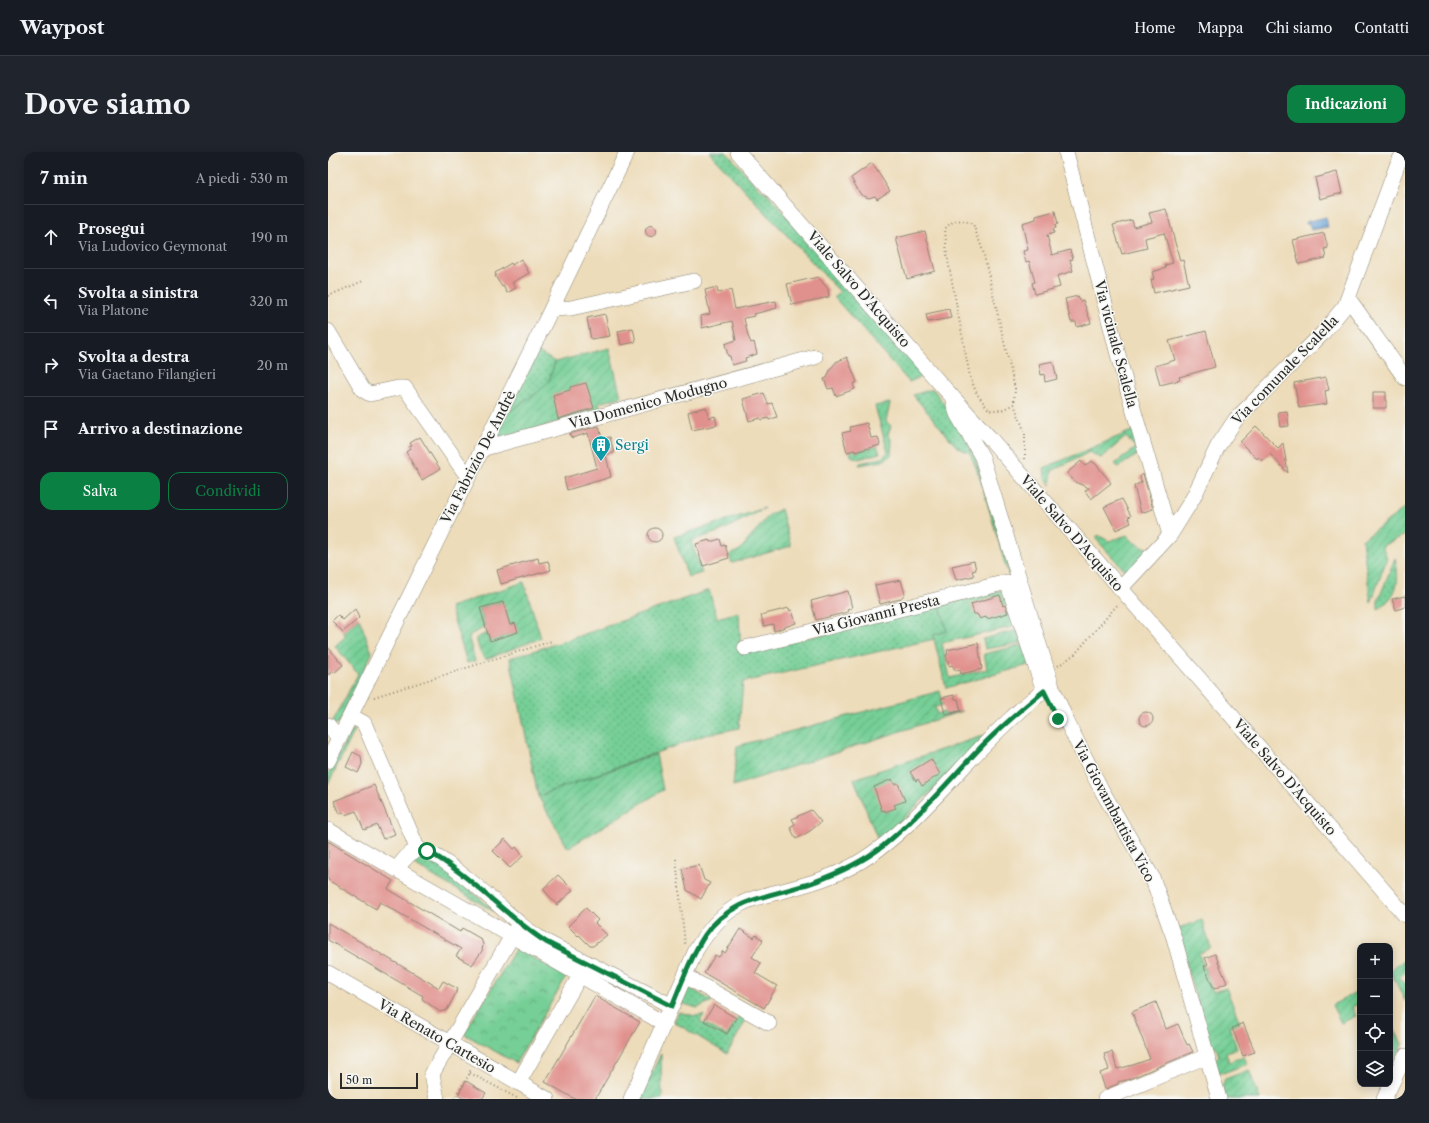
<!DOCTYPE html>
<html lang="it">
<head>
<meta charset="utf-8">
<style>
  body { margin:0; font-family:"Libre Caslon Text",serif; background:#20242c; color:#f1f3f6 }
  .controls { position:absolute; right:12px; bottom:12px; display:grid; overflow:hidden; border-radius:8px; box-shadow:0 2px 10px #0003 }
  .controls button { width:36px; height:36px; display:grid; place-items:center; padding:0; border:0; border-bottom:1px solid #363941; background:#171b24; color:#f1f3f6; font:20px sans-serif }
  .scale { position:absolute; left:12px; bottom:10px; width:78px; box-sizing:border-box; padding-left:4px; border:2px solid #2b2b2b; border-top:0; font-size:11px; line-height:14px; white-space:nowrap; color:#2b2b2b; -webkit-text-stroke:3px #f6f6f2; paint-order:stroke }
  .stop { position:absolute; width:12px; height:12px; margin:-9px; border:3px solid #0b8043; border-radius:50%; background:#fff }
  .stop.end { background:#0b8043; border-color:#fff; box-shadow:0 1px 4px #0008 }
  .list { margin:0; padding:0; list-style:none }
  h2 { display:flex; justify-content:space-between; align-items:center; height:52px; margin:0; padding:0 16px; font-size:17px }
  h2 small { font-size:13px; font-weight:400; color:#9ea1a6 }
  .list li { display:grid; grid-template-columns:26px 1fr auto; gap:12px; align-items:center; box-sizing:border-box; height:64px; padding:0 16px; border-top:1px solid #363941 }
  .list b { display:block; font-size:15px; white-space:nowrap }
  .list p { margin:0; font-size:13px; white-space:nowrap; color:#9ea1a6 }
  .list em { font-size:13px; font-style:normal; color:#9ea1a6 }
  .actions { display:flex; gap:8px; padding:12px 16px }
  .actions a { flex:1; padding:9px 0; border:1px solid #0b8043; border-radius:12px; text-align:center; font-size:14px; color:#0b8043 }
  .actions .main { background:#0b8043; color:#fff }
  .icon { flex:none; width:22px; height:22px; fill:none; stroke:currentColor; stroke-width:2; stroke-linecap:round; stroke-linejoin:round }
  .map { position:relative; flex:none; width:1077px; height:947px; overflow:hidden; border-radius:12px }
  header { display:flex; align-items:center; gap:24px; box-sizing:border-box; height:56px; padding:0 20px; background:#171b24; border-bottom:1px solid #363941 }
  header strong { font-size:19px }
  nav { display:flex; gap:22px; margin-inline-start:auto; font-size:14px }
  .intro { display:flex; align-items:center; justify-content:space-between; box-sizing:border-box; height:96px; padding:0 24px }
  h1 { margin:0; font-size:28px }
  .button { padding:10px 18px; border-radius:12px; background:#0b8043; color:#fff; font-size:14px; font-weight:700 }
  main { display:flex; gap:24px; padding:0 24px }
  aside { flex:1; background:#171b24; border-radius:12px; box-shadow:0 2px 10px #0003 }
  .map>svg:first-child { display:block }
  .grass { fill:url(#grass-dots); stroke:#507d60 }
  .park { fill:url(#park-crowns); stroke:#507d60 }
  .garden { fill:url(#garden-furrows); stroke:#507d60 }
  .water { fill:url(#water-waves); stroke:#486680 }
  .building { fill:#e1918d }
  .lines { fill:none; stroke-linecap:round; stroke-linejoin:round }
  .minor-casing { stroke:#8c8472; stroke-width:16 }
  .path { stroke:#8c8472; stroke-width:2; stroke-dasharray:1 3; stroke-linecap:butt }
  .minor { stroke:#fff; stroke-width:15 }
  .route { stroke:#0b8043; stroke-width:5 }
  .labels { text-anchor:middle; stroke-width:3; stroke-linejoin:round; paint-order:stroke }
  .street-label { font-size:14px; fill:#2b2b2b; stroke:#f6f6f2 }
  .culture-label { font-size:14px; fill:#0d838f; stroke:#f6f6f2; text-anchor:start }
</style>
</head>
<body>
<header>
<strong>Waypost</strong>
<nav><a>Home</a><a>Mappa</a><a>Chi siamo</a><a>Contatti</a></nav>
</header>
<div class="intro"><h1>Dove siamo</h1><a class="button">Indicazioni</a></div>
<main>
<aside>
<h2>7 min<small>A piedi · 530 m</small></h2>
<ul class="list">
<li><svg class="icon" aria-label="ahead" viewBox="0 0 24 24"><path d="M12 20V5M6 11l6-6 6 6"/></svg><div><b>Prosegui</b><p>Via Ludovico Geymonat</p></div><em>190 m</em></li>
<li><svg class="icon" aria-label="left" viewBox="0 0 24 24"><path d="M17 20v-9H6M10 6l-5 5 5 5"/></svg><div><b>Svolta a sinistra</b><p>Via Platone</p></div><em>320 m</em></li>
<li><svg class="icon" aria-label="right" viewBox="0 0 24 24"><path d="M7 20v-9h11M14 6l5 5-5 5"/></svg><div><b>Svolta a destra</b><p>Via Gaetano Filangieri</p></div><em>20 m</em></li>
<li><svg class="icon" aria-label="arrive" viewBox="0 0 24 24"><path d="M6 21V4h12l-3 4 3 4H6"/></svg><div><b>Arrivo a destinazione</b></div></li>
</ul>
<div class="actions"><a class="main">Salva</a><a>Condividi</a></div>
</aside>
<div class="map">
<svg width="1077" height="947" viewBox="0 0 1077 947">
  <defs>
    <pattern id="grass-dots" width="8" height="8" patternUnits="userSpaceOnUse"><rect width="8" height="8" fill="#76cf96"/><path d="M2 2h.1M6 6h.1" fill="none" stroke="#61a87b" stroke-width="1.8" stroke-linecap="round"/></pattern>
    <pattern id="park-crowns" width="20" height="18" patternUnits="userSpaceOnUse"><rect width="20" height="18" fill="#76cf96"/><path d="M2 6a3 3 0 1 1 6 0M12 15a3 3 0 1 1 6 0" fill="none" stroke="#61a87b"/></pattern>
    <pattern id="garden-furrows" width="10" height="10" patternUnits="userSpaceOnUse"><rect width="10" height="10" fill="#76cf96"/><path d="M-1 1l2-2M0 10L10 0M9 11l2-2" fill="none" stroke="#61a87b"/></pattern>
    <pattern id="water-waves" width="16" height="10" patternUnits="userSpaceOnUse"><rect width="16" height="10" fill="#65a0d5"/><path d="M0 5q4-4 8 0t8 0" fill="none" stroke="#5383ad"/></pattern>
  </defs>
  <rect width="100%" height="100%" fill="#f6f6f2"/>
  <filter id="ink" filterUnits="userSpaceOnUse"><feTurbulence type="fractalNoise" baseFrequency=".025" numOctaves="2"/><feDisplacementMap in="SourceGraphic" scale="8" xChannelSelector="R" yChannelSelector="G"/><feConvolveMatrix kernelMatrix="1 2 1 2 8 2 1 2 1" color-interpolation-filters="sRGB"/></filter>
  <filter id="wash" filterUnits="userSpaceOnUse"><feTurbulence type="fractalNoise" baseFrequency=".012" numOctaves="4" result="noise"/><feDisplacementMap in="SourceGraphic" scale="16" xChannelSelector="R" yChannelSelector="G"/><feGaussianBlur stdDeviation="0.9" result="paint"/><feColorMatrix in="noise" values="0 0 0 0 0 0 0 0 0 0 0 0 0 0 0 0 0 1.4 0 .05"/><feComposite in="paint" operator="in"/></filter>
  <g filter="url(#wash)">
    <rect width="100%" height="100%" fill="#eddcb9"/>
    <path class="grass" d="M381 0H398L430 35 440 42 597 223 581 230 506 145 512 140Z
      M209 199 227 210 221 229 209 241 178 262Z
      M605 237 625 264 646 301 689 437 684 435 651 323 642 301 629 295 585 243Z
      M1067 406C1072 428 1071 443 1050 457V449Z
      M381 438 389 466 411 460 413 502 612 454 620 484 415 530 411 576 377 583 210 644 182 506 237 489Z
      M23 578H27L0 632V622Z
      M91 703H99L172 763 83 711Z
      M360 835 384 849 369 856 353 851Z
      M351 860 367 864 376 863 372 869 399 884 411 864 418 868 399 902 346 870Z"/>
    <path class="park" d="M188 796 238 825 188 911 136 882Z"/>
    <path class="garden" d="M281 196 293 245 271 251 273 258 172 287 169 277 178 262 209 241 221 229 227 210Z
      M562 251 558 269 563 274 560 282 564 289 563 303 555 309 531 313 532 311 554 306 560 300 547 254Z
      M806 278 814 300 790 315 787 312 808 296 798 285 773 306 761 300 724 319 722 333 717 326 716 316Z
      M549 294 552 301 531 307 523 304 522 299 527 297 528 300Z
      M437 356 393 379 363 389 374 421 360 425 346 385Z
      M1077 356V383L1054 394 1059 406 1043 451 1034 388Z
      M453 357 463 394 404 411 401 403 412 398 441 363Z
      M770 383 781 389 799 383 807 391 822 398 799 421 768 387Z
      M196 430 213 486 158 507 152 500 148 486 159 481 162 489 190 480 187 471 182 473 175 450 152 456 157 475 142 483 141 487 147 509 139 511 122 455Z
      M677 437 688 474 614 491 622 526 659 517 656 502 695 493 704 512 618 536 605 483 619 479 612 454Z
      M31 466 44 501 11 571 3 573 30 522 7 494 18 484 15 480Z
      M689 478 694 491 657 497 655 487Z
      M612 539 615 553 607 555 609 562 616 560 618 563 634 559 405 634 409 594Z
      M657 583 622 621 551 691 526 627Z
      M328 602 335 638 240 696 210 644Z
      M874 768 883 796 871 802 885 840 898 836 912 871 901 874 909 896 898 900 901 910 916 904 919 912 895 921 889 919 886 908 891 904 888 895 881 892 848 777Z
      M1076 808 1077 820 1071 826 1077 832V849L1062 818Z
      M1032 839V851L1024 855 1028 864 1013 871 1004 853Z
      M1062 868 1074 892 1063 918H1062Z
      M333 901 334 947H312Z
      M921 918 932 947H898L894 934 897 927Z"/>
    <path class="water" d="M998 65 1000 75 983 78 981 71 978 72 977 70Z"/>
    <g id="blocks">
      <path class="building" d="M544 11 562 39 549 47 547 44 541 46 533 43 523 26Z
        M1009 20 1014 41 992 47 987 26Z
        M838 57 852 109 855 108 861 133 826 141 823 128 826 127 824 120 838 116 837 113 845 111 836 81 817 86 819 96 794 102 785 73 804 68 806 75 824 70 821 61Z
        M727 59 730 72 727 73 728 76 725 77 726 81 719 83 724 103 742 98 745 107 742 108 745 119 729 124 732 135 707 142 704 131 707 130 701 109 698 110 695 99 700 98 694 71 708 67V64Z
        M317.5 79a5.5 5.5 0 1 1 11 0a5.5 5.5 0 1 1-11 0Z
        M597 79 607 119 579 127 568 86Z
        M996 81 1000 96 996 97 998 106 971 112 965 88Z
        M193 107 201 121 184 131 188 136 179 141 175 134 174 135 167 124 168 123 167 121 183 111 184 113Z
        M490 125 500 137 501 145 464 153 459 132Z
        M389 135 390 141 403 138 407 157 448 149 449 156 426 162 427 164 416 166 420 184 423 191 426 190 429 202 417 206 418 209 404 213 402 204H400L397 192 408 188 404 169 374 176 373 164 382 162 377 138Z
        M750 144 752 149 755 148 763 171 749 175 748 170H743L737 147Z
        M621 157 623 166 600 170 598 162Z
        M277 162 282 184 263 187 259 166Z
        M305 176 308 190 293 193 290 179Z
        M878 179 887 215 851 225 852 228 832 233 827 214 847 208 841 189Z
        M519 205 529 230 525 232 527 237 508 244 505 236 500 237 496 227 499 226 502 218 508 210Z
        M725 209 729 227 717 230 716 222 713 223 711 212Z
        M998 225 1001 238 997 239 999 252 971 256 966 231Z
        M258 231 266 256 230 267 225 243 242 238V235Z
        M1045 240H1058V256H1045Z
        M436 241 440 252 444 251 449 265 441 268 440 266 433 268 432 266 421 269 415 247Z
        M378 255 381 266 387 264 389 273 364 278 360 260Z
        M959 259 961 274 952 275 950 260Z
        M539 271 543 286 550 285 552 293 527 300V298L519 300 514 281 523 279 522 275Z
        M271 274 274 287 282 285 286 301 278 303 283 325 239 338 236 326 269 316 260 281 244 286 241 282Z
        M928 274 950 296 955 291 960 321 942 302 934 309 930 305 929 307 912 290Z
        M92 285 112 317 94 328 78 300 82 297 81 295 84 294 82 291Z
        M753 309 757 314 763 309 768 312 783 331 763 347 757 339 761 336 747 330 739 321Z
        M815 322 825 357 813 361 806 334 814 330 812 325Z
        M794 347 803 364 800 365 803 371 788 378 776 355Z
        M320 383a7 7 0 1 1 14 0a7 7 0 1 1-14 0Z
        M392 387 394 394 397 393 401 406 375 414 368 392 381 388 382 390Z
        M210 406 211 411 220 409 223 418 173 432 169 418Z
        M646 409 648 418 644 419 646 424 628 428 624 414Z
        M573 428 577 442 572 447 552 452 547 433Z
        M520 439 524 456 519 458 520 460 488 468 483 449Z
        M672 443 675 454 677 453 680 461 659 467 658 465 652 467 649 462H646L643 452Z
        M1077 444V455L1068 458 1064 447Z
        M175 450 182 473 187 471 190 480 162 489 152 456Z
        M461 456 462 459 464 458 468 471 446 479 445 472 436 474 433 463Z
        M27 457 31 466 15 480 4 469 10 463 15 468Z
        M650 491 654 517 633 522 632 518 628 519 624 513 621 514 618 503 620 502 619 498Z
        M0 495 15 513 6 521 5 519 0 523Z
        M626 543 627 547H630L633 559 617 562 613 546Z
        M811 567a7 7 0 1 1 14 0a7 7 0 1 1-14 0Z
        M25 600 33 604 34 612 30 621 18 615Z
        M603 607 612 622 594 634 590 627 588 629 582 620Z
        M564 627 566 632 570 631 577 649 566 653 568 656 557 660V658L554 659 546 635Z
        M46 633 67 682 55 687 49 673 36 678 28 659 17 663 15 660 11 662 6 649Z
        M483 658 493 670 482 679 468 687 462 675 467 672 464 667Z
        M177 687 186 697 188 695 195 704 182 716 165 699Z
        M0 689 65 729 60 737 132 780 134 776 153 787 155 792 154 799 144 813 128 804 133 797 52 750 48 757 0 728Z
        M371 713 376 728 382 731 373 747 359 738 354 717Z
        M230 723 245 738 229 753 215 737Z
        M258 756 270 768 267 771 279 783 265 794H262L251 783 250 784 240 774Z
        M0 771 111 836 115 829 130 837 119 858 112 860 94 847 95 844 0 788Z
        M412 777 426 786 428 783 435 788 424 805 433 811 427 821 449 834 436 856 376 821 387 803 391 805 395 799 397 801Z
        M887 802 899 831 886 837 876 814 880 812 877 806Z
        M267 844 312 870 267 947H247L217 930Z
        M828 850 838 877 850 872 859 893 861 892 865 900 799 928 790 930V932L777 937 772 921 781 918 776 902 784 900 789 917 805 913 822 907 804 860Z
        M386 853 408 866 399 882 376 869Z
        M915 871 927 900 915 904 904 876Z
        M138 929 158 941 154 947H136L130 943Z"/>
    </g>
  </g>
  <g filter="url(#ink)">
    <use href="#blocks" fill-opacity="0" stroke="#8c8472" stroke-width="1"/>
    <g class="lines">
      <g class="minor-casing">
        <path id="minor" d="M410 0 609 228 660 284 1077 763
          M738 0 795 222 842 383
          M1020 146 1077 226
          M224 157 243 156 366 129
          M0 179 35 238 42 242 70 236H77L140 325
          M626 253 629 262 654 305 724 535 739 570 773 637 824 725 846 786 891 947
          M153 297 487 205
          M792 437 842 383 865 346 890 294 908 267 994 182 1017 154 1070 11 1076 0
          M417 496 679 430 714 533
          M23 564 36 571 90 698
          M0 573 11 587
          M0 609 218 168 299 0
          M0 678 335 871
          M69 717C74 710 81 699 91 698 109 696 176 758 192 772 200 779 209 784 218 790L344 854
          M0 821 219 947
          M357 824 441 871
          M190 931 253 822
          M109 947 104 922 188 777
          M303 947 368 798C379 780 392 763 411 753 424 745 439 743 454 739 481 732 509 724 533 709 584 678 629 618 673 576 688 562 705 544 724 535
          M777 947 879 904
          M1056 947 1077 904"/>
      </g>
      <path class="path" d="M0 144 35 129
        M686 252 674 258H661L649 242 642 225 619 103 617 77C626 66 633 67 645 72L655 99 687 237 686 252 697 281V307
        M730 514 747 502 791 451
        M46 545 224 489
        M348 707 357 792
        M142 921 191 947
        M126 947 142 921V917"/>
      <use href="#minor" class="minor"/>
    </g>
  </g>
  <g class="lines" filter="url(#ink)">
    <path class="route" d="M99 699C143 723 176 763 218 790L344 854C354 830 363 804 377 783 402 745 447 744 486 730 511 721 534 710 555 694 592 664 622 627 655 593 674 574 695 556 716 539L730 567"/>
  </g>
  <defs>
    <g id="building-pin" transform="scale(1)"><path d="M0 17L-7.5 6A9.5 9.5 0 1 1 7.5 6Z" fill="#0f9aa8" stroke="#f6f6f2"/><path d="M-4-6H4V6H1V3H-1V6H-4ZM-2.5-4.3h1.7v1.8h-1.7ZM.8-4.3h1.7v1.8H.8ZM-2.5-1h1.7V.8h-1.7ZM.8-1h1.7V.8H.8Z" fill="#fff"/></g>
  </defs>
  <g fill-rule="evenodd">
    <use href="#building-pin" x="273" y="293"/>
  </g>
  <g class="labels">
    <g class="street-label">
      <text transform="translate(531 137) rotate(49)" y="5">Viale Salvo D'Acquisto</text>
      <text transform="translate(788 192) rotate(75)" y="5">Via vicinale Scalella</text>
      <text transform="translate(957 218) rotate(-46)" y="5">Via comunale Scalella</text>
      <text transform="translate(320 251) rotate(-15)" y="5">Via Domenico Modugno</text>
      <text transform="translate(150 305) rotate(-63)" y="5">Via Fabrizio De Andrè</text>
      <text transform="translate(744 381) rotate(49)" y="5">Viale Salvo D'Acquisto</text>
      <text transform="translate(548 463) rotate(-14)" y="5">Via Giovanni Presta</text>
      <text transform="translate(957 625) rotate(49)" y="5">Viale Salvo D'Acquisto</text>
      <text transform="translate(786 659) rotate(62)" y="5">Via Giovambattista Vico</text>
      <text transform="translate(109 884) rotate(30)" y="5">Via Renato Cartesio</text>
    </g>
    <g class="culture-label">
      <text x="287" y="298">Sergi</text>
    </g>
  </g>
</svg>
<div class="controls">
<button>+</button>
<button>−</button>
<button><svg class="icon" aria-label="locate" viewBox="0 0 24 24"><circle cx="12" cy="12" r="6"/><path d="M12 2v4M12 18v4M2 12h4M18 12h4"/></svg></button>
<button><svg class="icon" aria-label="layers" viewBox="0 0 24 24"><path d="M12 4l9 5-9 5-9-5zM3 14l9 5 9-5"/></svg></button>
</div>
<div class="scale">50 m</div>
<div class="stop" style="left:99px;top:699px"></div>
<div class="stop end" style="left:730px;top:567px"></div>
</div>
</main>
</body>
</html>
